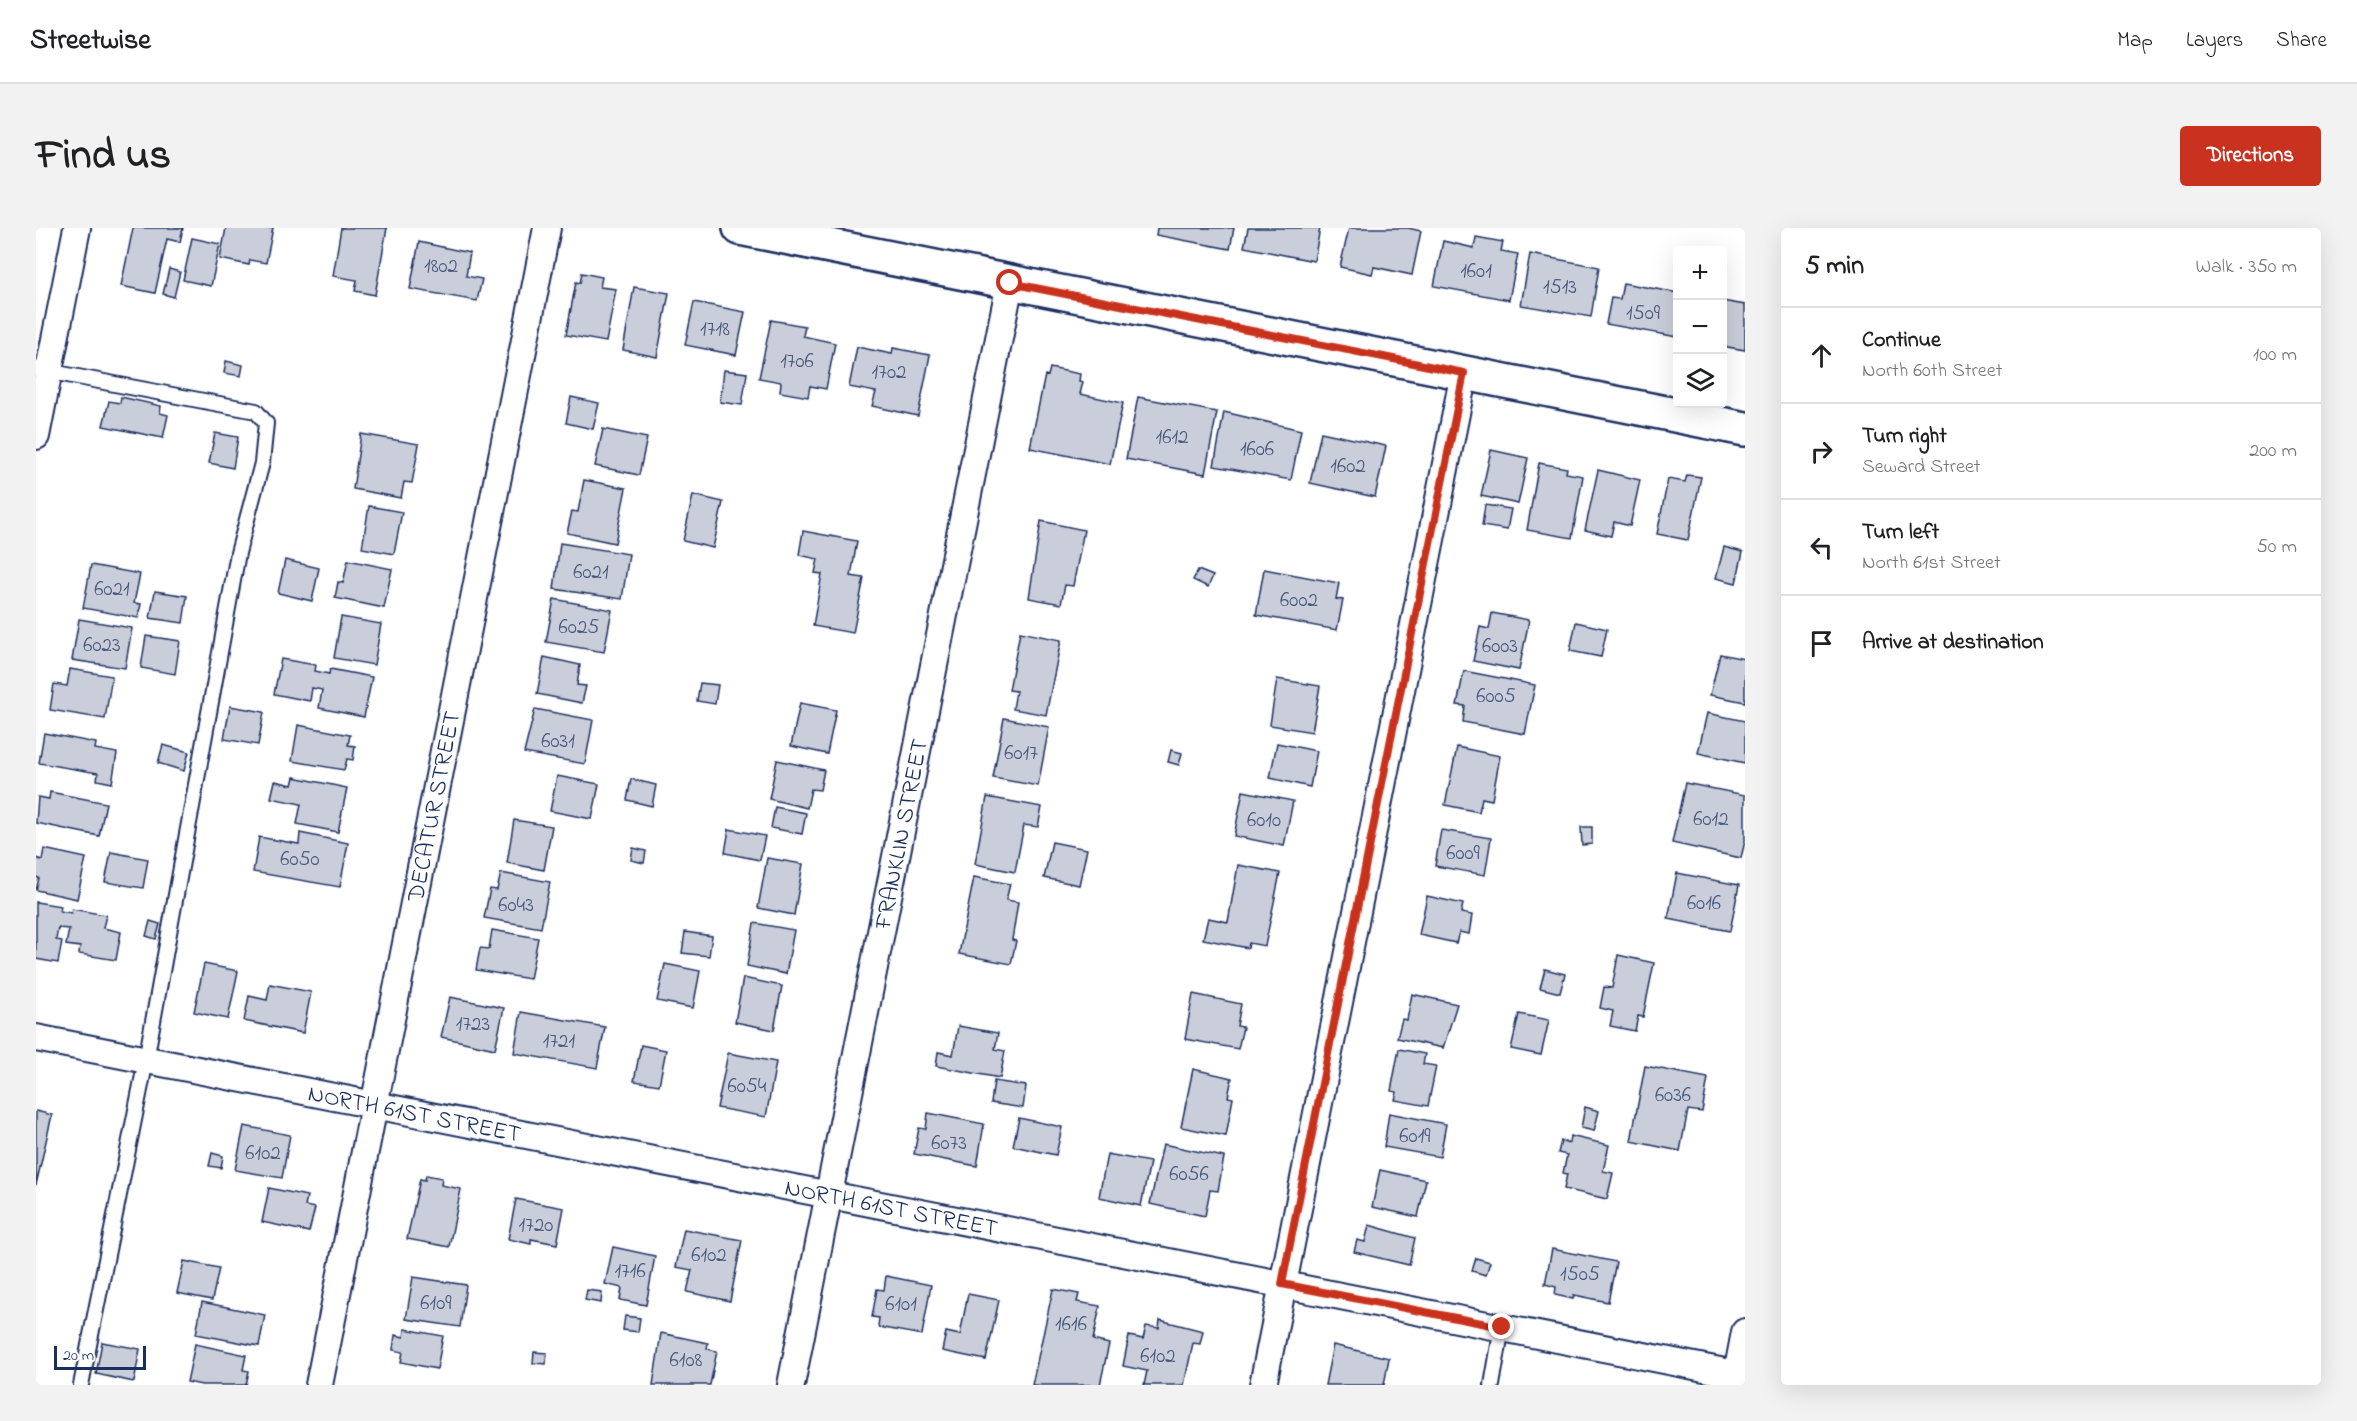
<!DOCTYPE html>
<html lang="en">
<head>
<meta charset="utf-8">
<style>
  body { margin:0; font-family:"Indie Flower",sans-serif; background:#f2f2f2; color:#202124 }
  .controls { position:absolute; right:18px; top:18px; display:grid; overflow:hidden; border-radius:6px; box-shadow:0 6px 24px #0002 }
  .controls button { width:54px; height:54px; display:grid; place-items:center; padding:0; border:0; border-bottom:2px solid #e0e0e0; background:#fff; color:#202124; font:30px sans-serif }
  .scale { position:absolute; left:18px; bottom:15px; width:92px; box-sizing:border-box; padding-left:6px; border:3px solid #1b2f5e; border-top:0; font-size:16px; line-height:21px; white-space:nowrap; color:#1b2f5e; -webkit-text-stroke:4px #fff; paint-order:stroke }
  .stop { position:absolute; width:18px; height:18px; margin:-14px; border:4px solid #c8321e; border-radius:50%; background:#fff }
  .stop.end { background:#c8321e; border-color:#fff; box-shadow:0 2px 6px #0008 }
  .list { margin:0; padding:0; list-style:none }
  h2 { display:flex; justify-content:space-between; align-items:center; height:78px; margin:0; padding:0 24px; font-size:26px }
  h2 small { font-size:20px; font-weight:400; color:#757577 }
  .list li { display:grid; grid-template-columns:39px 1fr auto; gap:18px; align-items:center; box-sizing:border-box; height:96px; padding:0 24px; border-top:2px solid #e0e0e0 }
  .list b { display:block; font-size:22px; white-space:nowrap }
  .list p { margin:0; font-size:20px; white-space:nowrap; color:#757577 }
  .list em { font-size:20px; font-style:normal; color:#757577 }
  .icon { flex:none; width:33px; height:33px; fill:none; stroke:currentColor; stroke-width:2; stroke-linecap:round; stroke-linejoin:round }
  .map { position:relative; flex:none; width:1709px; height:1157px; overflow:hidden; border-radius:6px }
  header { display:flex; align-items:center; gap:36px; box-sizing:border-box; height:84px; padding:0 30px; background:#fff; border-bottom:2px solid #e0e0e0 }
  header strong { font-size:28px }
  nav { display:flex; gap:33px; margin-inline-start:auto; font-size:21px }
  .intro { display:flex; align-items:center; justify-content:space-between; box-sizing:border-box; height:144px; padding:0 36px }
  h1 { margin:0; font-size:42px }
  .button { padding:15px 27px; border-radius:6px; background:#c8321e; color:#fff; font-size:21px; font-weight:700 }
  main { display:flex; gap:36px; padding:0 36px }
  aside { flex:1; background:#fff; border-radius:6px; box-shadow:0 6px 24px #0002 }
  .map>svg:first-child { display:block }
  .building { fill:#caceda; stroke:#1b2f5e; stroke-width:1.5 }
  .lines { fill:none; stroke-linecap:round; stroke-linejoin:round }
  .service-casing { stroke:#1b2f5e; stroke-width:18 }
  .minor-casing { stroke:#1b2f5e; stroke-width:30 }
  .tertiary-casing { stroke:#1b2f5e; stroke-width:38 }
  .service { stroke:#fff; stroke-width:14 }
  .minor { stroke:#fff; stroke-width:26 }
  .tertiary { stroke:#fff; stroke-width:33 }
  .route { stroke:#c8321e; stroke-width:8 }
  .labels { text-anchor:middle; stroke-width:4.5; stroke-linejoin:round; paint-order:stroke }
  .number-label { font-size:21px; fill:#47577d }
  .street-label { font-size:24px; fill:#1b2f5e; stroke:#fff }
</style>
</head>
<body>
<header>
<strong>Streetwise</strong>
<nav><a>Map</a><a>Layers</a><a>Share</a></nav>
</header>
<div class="intro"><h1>Find us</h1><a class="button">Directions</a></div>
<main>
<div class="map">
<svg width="1709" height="1157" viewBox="0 0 1709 1157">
  <rect width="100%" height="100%" fill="#fff"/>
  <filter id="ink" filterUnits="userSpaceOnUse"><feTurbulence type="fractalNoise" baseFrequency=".0167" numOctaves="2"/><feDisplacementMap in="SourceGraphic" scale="12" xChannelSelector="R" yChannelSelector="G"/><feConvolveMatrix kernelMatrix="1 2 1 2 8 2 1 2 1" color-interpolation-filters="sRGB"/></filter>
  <g filter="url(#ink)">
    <path class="building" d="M97 0H147L144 14 131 11 119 65 85 58Z
      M190 0H237L230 35 214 32 213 37 184 31Z
      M305 0H351L339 67 319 63 321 52 297 48Z
      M1121 0H1198L1194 21 1120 7Z
      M1212 0H1284L1278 33 1208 19Z
      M1313 0H1372L1385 3 1376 47 1338 39 1336 46 1304 39Z
      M1440 9 1467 14 1465 23 1482 26 1473 72 1398 58 1407 13 1438 20Z
      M156 10 184 16 175 58 147 52Z
      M383 14 434 25 430 48 446 51 441 73 374 61Z
      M1494 26 1563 39 1555 89 1485 77Z
      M133 41 144 44 138 69 127 66Z
      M546 45 566 49 564 59 580 61 570 114 530 107 540 54 544 55Z
      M1587 55 1642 65V109L1570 96 1575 70 1584 71Z
      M598 59 633 65 621 129 587 122Z
      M1686 73 1709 77V122L1686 118Z
      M658 74 709 84 700 127 649 117Z
      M735 92 769 98 767 108 799 115 790 161 774 158 772 169 744 164 745 154 723 150Z
      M821 119 856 126 857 120 894 127 882 188 836 178 840 164 813 159Z
      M190 133 207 137 205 148 188 145Z
      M1014 140 1044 146 1043 153 1047 154 1044 166 1087 175 1074 236 994 220 1009 147 1012 148Z
      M688 142 711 145 706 177 684 174Z
      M85 169 125 178 124 185 132 187 127 210 67 198 73 173 84 175Z
      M535 169 563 175 557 201 530 195Z
      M1102 169 1181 184 1169 246 1090 231Z
      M1188 184 1265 202 1255 252 1178 238Z
      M567 201 611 210 603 247 559 238Z
      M1285 204 1350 218 1339 269 1274 255Z
      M179 205 202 209 197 240 173 235Z
      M325 206 383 216 376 255 368 254 365 270 317 261Z
      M1455 222 1492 230 1482 276 1445 268Z
      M1503 235 1531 240 1530 245 1547 248 1536 310 1491 302Z
      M1562 242 1604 252 1594 298 1578 294 1575 308 1549 302Z
      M1651 247 1665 249 1652 312 1621 306 1632 251 1649 254Z
      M548 252 590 260 579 315 531 305 536 283 542 284Z
      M657 267 687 274 677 320 647 313Z
      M1449 277 1475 281 1471 302 1446 298Z
      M333 278 366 284 358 326 326 320Z
      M1005 293 1048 302 1037 358 1029 357 1025 376 993 370Z
      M767 303 821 313 815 348 828 350 817 405 777 398 786 346 779 345 782 331 763 327Z
      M524 315 593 326 586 371 518 361Z
      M1688 319 1707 324 1700 355 1680 350Z
      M249 332 283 340 276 373 242 365Z
      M312 332 356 341 348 380 299 370 302 354 307 355Z
      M55 337 104 346 98 375 105 376 102 390 47 380Z
      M1228 341 1303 355 1300 371 1307 372 1301 402 1220 387Z
      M1162 342 1177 348 1172 359 1157 352Z
      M119 363 151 368 147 395 114 390Z
      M518 371 576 382 568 424 510 414Z
      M1456 385 1493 392 1483 442 1437 433 1444 399 1453 401Z
      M305 389 345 396 338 437 298 430Z
      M43 391 96 400 89 440 36 432Z
      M1540 394 1571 401 1565 429 1534 423Z
      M984 404 1025 412 1010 487 977 481 980 463 973 462Z
      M110 408 144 413 139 446 105 440Z
      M1684 426 1709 431V474L1674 467Z
      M508 429 544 437 541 457 550 458 546 475 501 466Z
      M245 431 280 437 279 443 293 446 294 441 336 449 328 489 283 480 286 462 276 460 274 473 238 466Z
      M34 441 76 448 69 491 14 482 18 456 31 458Z
      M1428 443 1499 457 1489 506 1427 494 1429 478 1421 477Z
      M1241 451 1284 458 1276 504 1234 497Z
      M664 455 682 457 679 476 661 473Z
      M764 475 800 482 791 526 755 518Z
      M194 478 228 484 222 517 188 511Z
      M499 481 557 492 549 536 488 525Z
      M1671 485 1709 493V535L1662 525Z
      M968 490 1013 499 1002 558 957 550Z
      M262 497 314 507 312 517 319 518 317 532 311 531 308 542 256 533Z
      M8 505 60 515 59 521 81 525 76 555 61 552 62 545 3 535Z
      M1241 515 1281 523 1274 559 1234 550Z
      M127 517 153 524 148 543 122 535Z
      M1421 519 1464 528 1456 572 1446 570 1443 584 1409 577Z
      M1135 522 1146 525 1143 537 1132 534Z
      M741 532 788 542 784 562 775 561 771 580 733 571Z
      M521 548 563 556 556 591 514 583Z
      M258 549 311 560 302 604 261 596 265 576 235 570 239 553 256 557Z
      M595 551 620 557 616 578 591 572Z
      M1649 555 1709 567V613L1705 630 1636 615Z
      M1207 563 1257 573 1248 618 1198 608Z
      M14 564 70 575 63 608 0 595 2 569 13 571Z
      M951 569 1006 579 1002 599 988 597 979 644 939 636Z
      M739 579 770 585 766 606 735 600Z
      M478 592 516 598 508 642 471 635Z
      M1545 599H1556V616L1546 617Z
      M693 601 729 608 724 632 689 625Z
      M1405 602 1455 610 1449 647 1399 638Z
      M264 605 312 615 304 659 217 644 223 609 263 616Z
      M1016 614 1051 621 1043 657 1008 650Z
      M597 620 610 623 608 635 595 632Z
      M8 621 50 630 41 671 0 662 3 650 0 649V630L6 632Z
      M75 624 112 631 107 660 69 654Z
      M731 630 767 636 758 687 722 680Z
      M1202 637 1244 645 1229 718 1213 715 1212 720 1167 711 1172 690 1192 694Z
      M465 645 514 654 505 700 448 690 454 661 461 662Z
      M1641 645 1703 657 1694 703 1632 691Z
      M938 649 974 656 970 672 982 674 976 712 980 713 975 736 923 726Z
      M1391 668 1427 676 1425 685 1436 687 1433 706 1423 704 1420 715 1383 707Z
      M0 674 25 678 24 683 35 685 36 681 70 687 67 700 85 704 80 732 43 726 44 719 30 717 33 701 22 700 20 712 26 713 22 735 0 731Z
      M114 693 124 696 120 711 110 708Z
      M718 695 758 702 750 746 711 738Z
      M456 702 502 710 494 751 440 742 444 720 453 721Z
      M649 704 676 708 673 728 646 725Z
      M1582 727 1618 735 1607 789 1602 788 1599 803 1574 798 1577 783 1564 780 1568 759 1576 760Z
      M168 736 202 743 192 791 158 784Z
      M629 736 664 743 657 780 621 773Z
      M1509 741 1529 746 1524 765 1504 760Z
      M707 750 746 758 738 802 699 794Z
      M234 756 275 764 267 805 208 793 213 768 231 772Z
      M1157 766 1205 776 1201 798 1207 799 1202 821 1149 811Z
      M1376 766 1421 776 1407 820 1361 810 1366 791 1371 792Z
      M414 769 468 780 459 821 405 809Z
      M485 784 569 799 561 840 478 825Z
      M1483 786 1513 792 1505 827 1475 821Z
      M922 798 962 805 959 821 969 823 964 850 900 838 902 824 917 827Z
      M605 817 630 822 623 857 598 853Z
      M1363 821 1389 826 1387 836 1400 838 1392 878 1359 872 1361 864 1355 863Z
      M692 825 740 834 730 889 681 880Z
      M1609 838 1672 850 1666 884 1652 882 1644 923 1595 913Z
      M1157 841 1196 850 1192 869 1197 870 1190 908 1145 899Z
      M958 853 990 858 987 880 955 875Z
      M1549 879 1563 883 1558 903 1545 900Z
      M0 883 16 887 0 957Z
      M892 885 948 896 941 938 878 926 883 900 890 901Z
      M1353 885 1410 896 1404 929 1348 919Z
      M983 890 1026 899 1020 927 977 918Z
      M208 898 254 907 246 950 199 942Z
      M1534 908 1573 917 1567 943 1577 945 1571 971 1528 961 1531 946 1527 945 1531 927 1522 925 1525 913 1533 915Z
      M1127 916 1188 929 1182 963 1174 962 1169 988 1114 976Z
      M176 925 187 928 185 940 173 938Z
      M1071 926 1114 934 1105 978 1063 969Z
      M1344 942 1390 952 1382 989 1336 979Z
      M390 947 406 950 405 957 425 961 413 1019 371 1011 384 951 389 952Z
      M233 960 271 968 269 978 279 980 273 1004 226 994Z
      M480 971 528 980 521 1016 495 1011V1016L472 1011Z
      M1333 997 1379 1010 1373 1037 1318 1024 1321 1012 1329 1014Z
      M648 1001 706 1012 694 1073 651 1064 656 1042 640 1039Z
      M577 1019 619 1028 610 1077 584 1072 586 1060 569 1056Z
      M1516 1021 1580 1034 1572 1074 1538 1067 1537 1071 1519 1067 1520 1059 1509 1056Z
      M1440 1030 1454 1034 1450 1047 1436 1043Z
      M148 1033 183 1040 176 1072 141 1065Z
      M850 1048 895 1057 886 1107 842 1099 843 1090 836 1089 841 1061 848 1062Z
      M377 1049 430 1057 424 1099 370 1091Z
      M1017 1061 1043 1066 1041 1074 1064 1078 1057 1112 1073 1116 1064 1157H996Z
      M551 1062 566 1064 565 1075 549 1072Z
      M932 1066 963 1072 950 1132 906 1123 910 1104 924 1107Z
      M166 1074 229 1087 223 1118 160 1106Z
      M589 1088 604 1090 602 1104 587 1102Z
      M1124 1092 1167 1103 1164 1116 1157 1115 1148 1157H1108L1111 1143 1087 1138 1093 1108 1107 1111 1110 1098 1123 1100Z
      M369 1101 407 1108 401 1141 365 1134 367 1124 357 1122 359 1107 368 1109Z
      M625 1105 672 1115 671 1121 681 1123 674 1157H617Z
      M66 1114 104 1121 98 1154 60 1146Z
      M159 1116 210 1127 207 1142 213 1143 210 1157H166L151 1154Z
      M1297 1117 1353 1130 1348 1157H1289Z
      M498 1124 511 1125 510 1136 497 1135Z"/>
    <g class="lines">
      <g class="service-casing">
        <path id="service" d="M0 141 220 183 230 195 226 235 202 325 110 832 45 1157
          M1456 1157 1466 1099"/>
      </g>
      <g class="minor-casing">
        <g id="minor">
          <path d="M0 208 41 0"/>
          <path id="s1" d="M0 810 1709 1148"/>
          <path id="s2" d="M283 1157 511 0"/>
          <path id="s3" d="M755 1157 974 55"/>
          <path d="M1227 1157 1428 145"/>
          <path d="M1699 1157 1709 1104"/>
        </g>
      </g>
      <g class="tertiary-casing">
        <path id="tertiary" d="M704 0 1709 201"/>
      </g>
      <use href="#service" class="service"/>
      <use href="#minor" class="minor"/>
      <use href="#tertiary" class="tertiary"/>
    </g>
  </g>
  <g class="lines" filter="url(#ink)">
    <path class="route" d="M974 55 1428 145 1246 1056 1466 1099"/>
  </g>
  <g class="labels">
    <g class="number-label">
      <text x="405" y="44">1802</text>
      <text x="1440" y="49">1601</text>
      <text x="1524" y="65">1513</text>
      <text x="1607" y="91">1509</text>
      <text x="679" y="107">1718</text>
      <text x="761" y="139">1706</text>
      <text x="853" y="150">1702</text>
      <text x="1136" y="215">1612</text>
      <text x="1221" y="227">1606</text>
      <text x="1312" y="244">1602</text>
      <text x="555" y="350">6021</text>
      <text x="76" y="367">6021</text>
      <text x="1263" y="378">6002</text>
      <text x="543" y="405">6025</text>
      <text x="66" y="423">6023</text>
      <text x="1464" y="424">6003</text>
      <text x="1460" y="474">6005</text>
      <text x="522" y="519">6031</text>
      <text x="985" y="531">6017</text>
      <text x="1675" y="597">6012</text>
      <text x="1228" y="598">6010</text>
      <text x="1427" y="631">6009</text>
      <text x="264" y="637">6050</text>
      <text x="1668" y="681">6016</text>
      <text x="480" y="683">6043</text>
      <text x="437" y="802">1723</text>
      <text x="523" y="819">1721</text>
      <text x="711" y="864">6054</text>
      <text x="1637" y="873">6036</text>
      <text x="1379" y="914">6019</text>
      <text x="913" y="921">6073</text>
      <text x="227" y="931">6102</text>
      <text x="1153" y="952">6056</text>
      <text x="500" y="1003">1720</text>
      <text x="673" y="1033">6102</text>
      <text x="594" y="1049">1716</text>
      <text x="1544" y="1052">1505</text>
      <text x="400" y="1081">6109</text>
      <text x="865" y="1082">6101</text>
      <text x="1035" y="1102">1616</text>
      <text x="1122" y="1134">6102</text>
      <text x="650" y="1138">6108</text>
    </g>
    <g class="street-label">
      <text dy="8" stroke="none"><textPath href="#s2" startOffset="590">DECATUR STREET</textPath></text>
      <text dy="8" stroke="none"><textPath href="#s3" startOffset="562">FRANKLIN STREET</textPath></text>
      <text dy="8" stroke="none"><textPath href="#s1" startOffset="386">NORTH 61ST STREET</textPath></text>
      <text dy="8" stroke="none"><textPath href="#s1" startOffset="872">NORTH 61ST STREET</textPath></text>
    </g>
  </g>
</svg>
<div class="controls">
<button>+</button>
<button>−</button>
<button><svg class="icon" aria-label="layers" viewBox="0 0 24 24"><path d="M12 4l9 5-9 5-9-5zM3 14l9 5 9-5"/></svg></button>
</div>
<div class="scale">20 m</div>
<div class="stop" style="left:974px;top:55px"></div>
<div class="stop end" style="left:1466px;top:1099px"></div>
</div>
<aside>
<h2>5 min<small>Walk · 350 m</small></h2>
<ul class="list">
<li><svg class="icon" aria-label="ahead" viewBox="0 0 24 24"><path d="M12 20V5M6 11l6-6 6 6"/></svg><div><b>Continue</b><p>North 60th Street</p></div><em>100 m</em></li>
<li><svg class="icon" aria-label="right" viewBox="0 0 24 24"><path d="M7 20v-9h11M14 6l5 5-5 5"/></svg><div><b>Turn right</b><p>Seward Street</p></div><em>200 m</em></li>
<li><svg class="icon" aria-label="left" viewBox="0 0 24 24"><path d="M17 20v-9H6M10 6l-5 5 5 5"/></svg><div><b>Turn left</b><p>North 61st Street</p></div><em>50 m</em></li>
<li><svg class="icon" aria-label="arrive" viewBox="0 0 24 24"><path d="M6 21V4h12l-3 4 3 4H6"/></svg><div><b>Arrive at destination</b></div></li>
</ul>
</aside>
</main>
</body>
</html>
